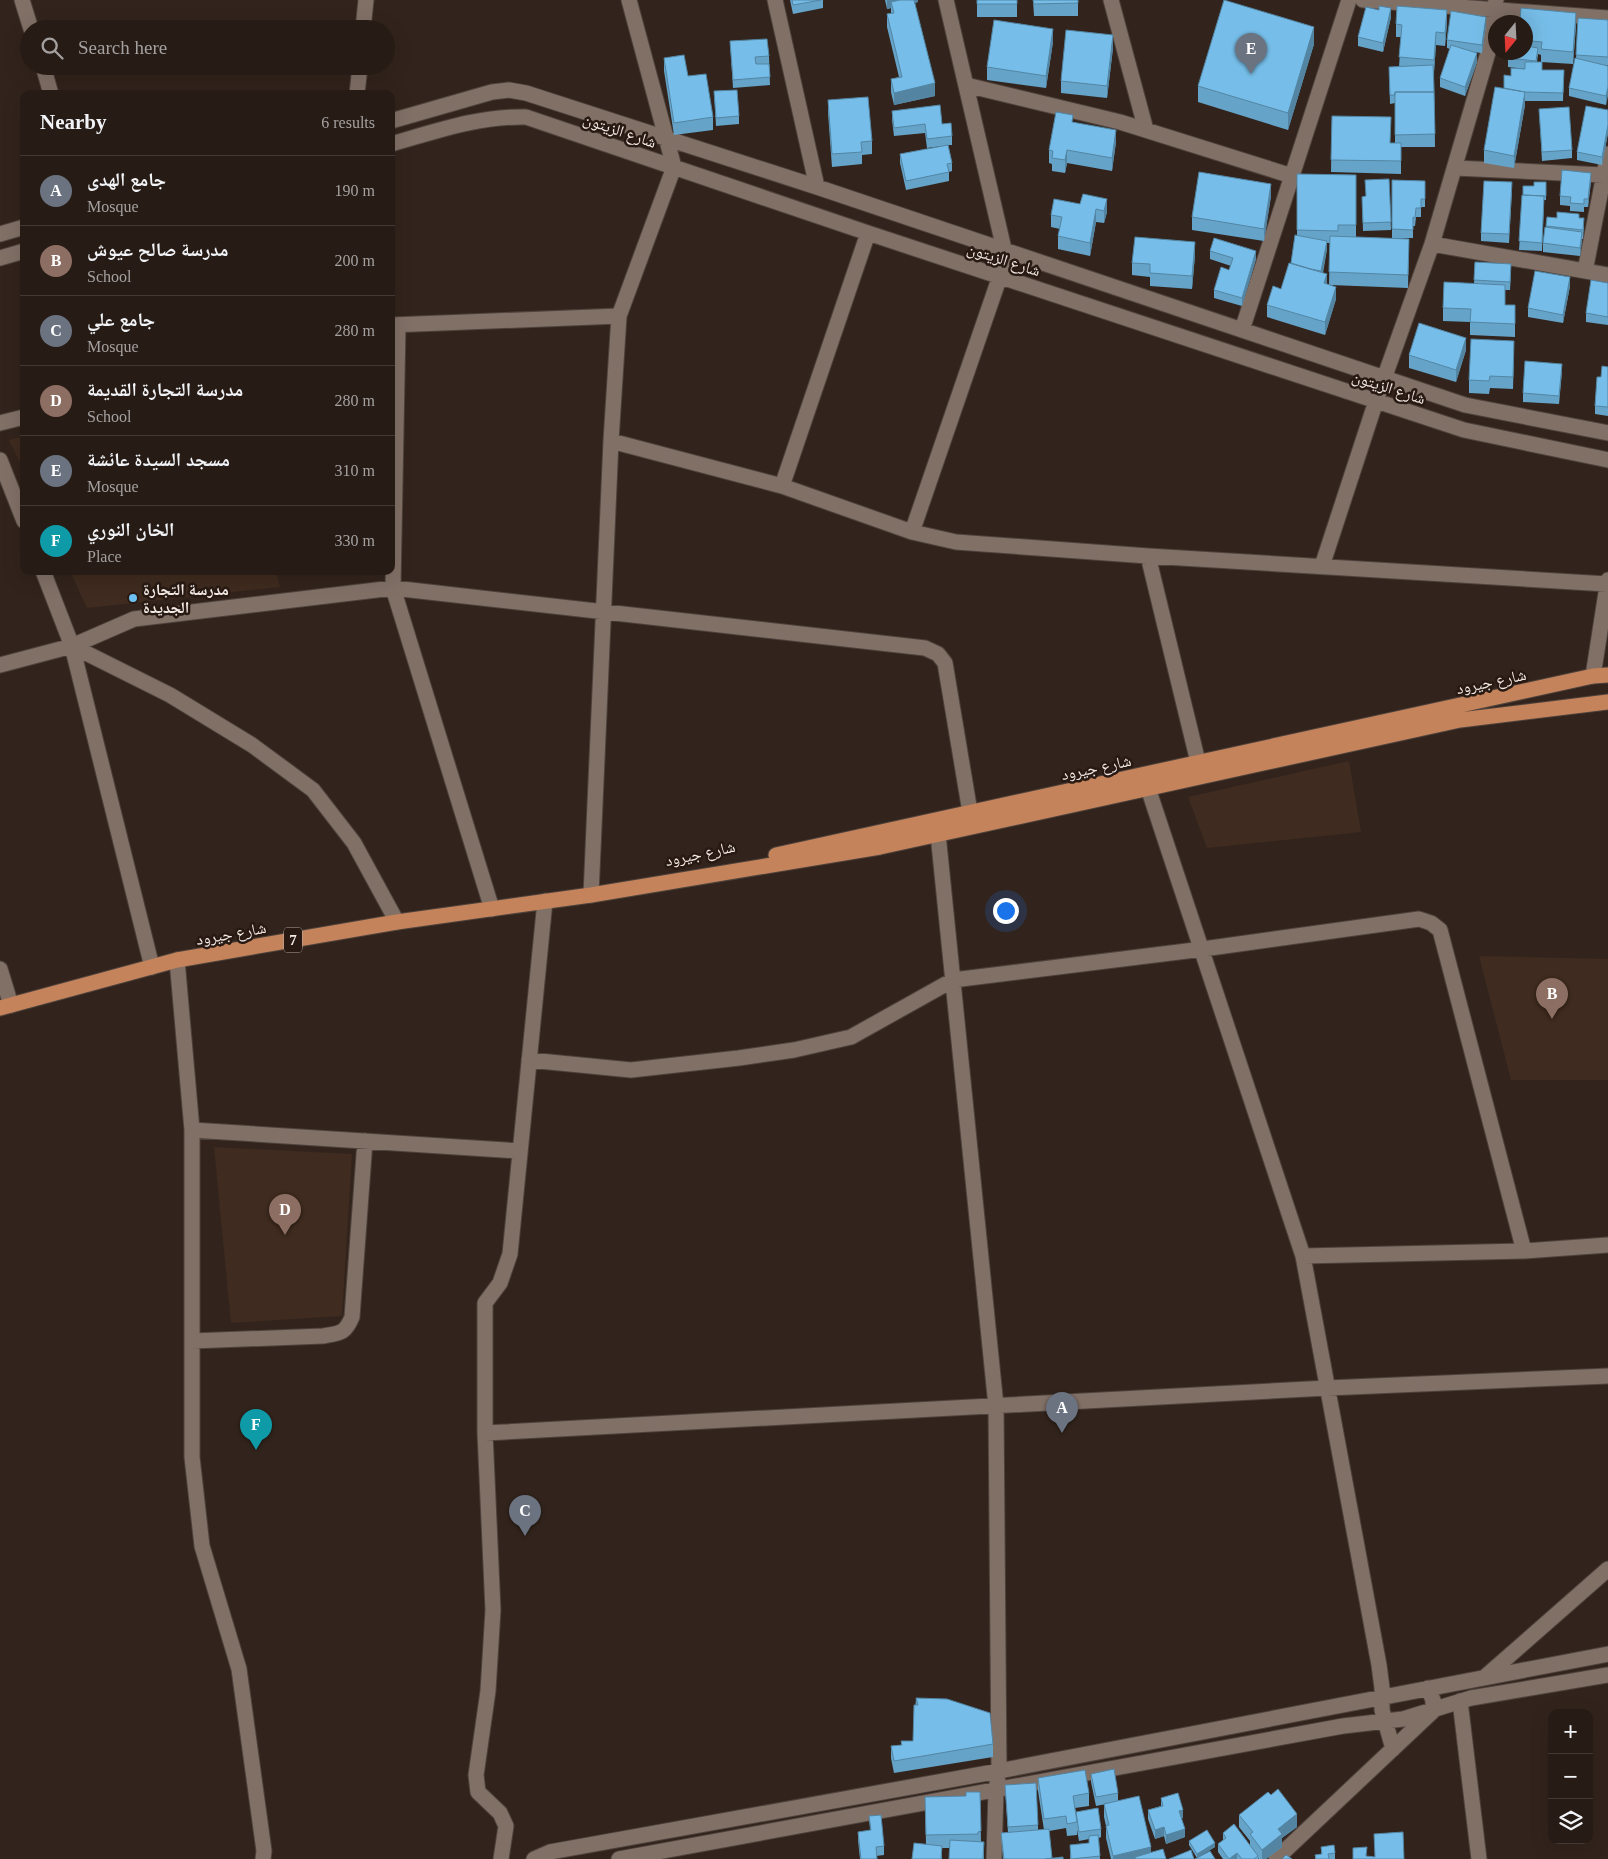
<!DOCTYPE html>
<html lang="en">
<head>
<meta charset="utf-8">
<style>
  body { margin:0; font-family:"Times New Roman","Noto Naskh Arabic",serif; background:#2e241e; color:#f1f3f6 }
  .controls { position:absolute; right:15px; bottom:15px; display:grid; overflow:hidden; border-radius:10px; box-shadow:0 5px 20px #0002 }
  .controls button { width:45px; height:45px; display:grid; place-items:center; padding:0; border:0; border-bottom:1px solid #423934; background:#261b15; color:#f1f3f6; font:25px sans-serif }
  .compass { position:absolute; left:1488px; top:15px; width:45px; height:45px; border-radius:50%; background:#261b15; box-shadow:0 5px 20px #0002; rotate:198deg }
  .you { position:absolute; left:1005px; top:910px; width:18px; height:18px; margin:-12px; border:4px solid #fff; border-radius:50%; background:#1a73e8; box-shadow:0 0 0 8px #1a73e833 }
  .badge { display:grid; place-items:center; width:32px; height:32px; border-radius:50%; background:#b45309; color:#fff; font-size:16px; font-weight:700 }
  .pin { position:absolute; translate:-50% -41px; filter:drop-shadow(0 1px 2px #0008) }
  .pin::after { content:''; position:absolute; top:26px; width:18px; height:15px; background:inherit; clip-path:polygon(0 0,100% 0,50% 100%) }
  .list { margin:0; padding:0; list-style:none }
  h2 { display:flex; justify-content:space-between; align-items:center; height:65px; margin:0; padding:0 20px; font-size:21px }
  h2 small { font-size:16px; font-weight:400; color:#a4a1a0 }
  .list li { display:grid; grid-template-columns:32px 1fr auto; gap:15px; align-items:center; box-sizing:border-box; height:70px; padding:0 20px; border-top:1px solid #423934 }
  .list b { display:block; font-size:19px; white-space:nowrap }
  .list p { margin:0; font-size:16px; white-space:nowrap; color:#a4a1a0 }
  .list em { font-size:16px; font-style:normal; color:#a4a1a0 }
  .icon { flex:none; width:28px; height:28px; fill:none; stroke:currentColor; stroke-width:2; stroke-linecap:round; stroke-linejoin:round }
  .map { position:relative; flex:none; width:1608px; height:1859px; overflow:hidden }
  .search { position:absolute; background:#261b15; box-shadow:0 5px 20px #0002; left:20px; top:20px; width:375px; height:55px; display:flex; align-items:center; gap:12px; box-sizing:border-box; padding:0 18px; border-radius:28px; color:#a4a1a0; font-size:19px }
  .panel { position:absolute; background:#261b15; box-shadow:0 5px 20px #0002; left:20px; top:90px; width:375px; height:485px; border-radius:10px }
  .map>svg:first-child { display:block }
  .built { fill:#3f2b1f }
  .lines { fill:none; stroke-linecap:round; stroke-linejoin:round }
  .minor-casing { stroke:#4e423c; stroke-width:17 }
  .major-casing { stroke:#4e423c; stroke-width:17 }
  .minor { stroke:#817066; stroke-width:15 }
  .major { stroke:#c5835b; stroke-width:15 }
  .wall { fill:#65a3c8; fill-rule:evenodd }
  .shaded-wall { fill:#5385a3 }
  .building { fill:#76bee9; stroke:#5385a3 }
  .poi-dot { fill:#6ec2f3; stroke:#281a13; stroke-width:2 }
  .labels { text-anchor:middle; stroke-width:5; stroke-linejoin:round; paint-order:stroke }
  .shield { fill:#281a13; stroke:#b7aca6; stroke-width:1 }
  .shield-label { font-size:15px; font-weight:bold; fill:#f4eae5 }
  .street-label { font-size:16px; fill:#f4eae5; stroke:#281a13 }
  .poi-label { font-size:16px; font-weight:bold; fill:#f4eae5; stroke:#281a13; text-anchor:start }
</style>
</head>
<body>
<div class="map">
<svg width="1608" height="1859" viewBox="0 0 1608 1859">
  <rect width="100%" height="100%" fill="#32241c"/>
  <path class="built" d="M24 436V471L9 440Z
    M70 571H276L280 587 87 608Z
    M1349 761 1361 832 1207 848 1188 797Z
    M1479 956 1608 959V1080H1511Z
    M214 1147 352 1154 342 1316 231 1323Z"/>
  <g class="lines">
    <g class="minor-casing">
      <path id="minor" d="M22 0 31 29
        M775 0 817 187
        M1111 0 1146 130
        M1363 0 1608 18
        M363 29 366 0
        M43 66 51 94
        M966 85 1120 122 1292 176
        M357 94 360 66
        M391 121 492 92 509 90 526 93 817 187 1465 405 1608 433
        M391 144C437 131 478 116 526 117L868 233 1464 430 1608 460
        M1455 168 1604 175
        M0 234 24 227
        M1432 244 1608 275
        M0 258 24 251
        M1585 271 1608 154
        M391 325 619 316
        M398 325 393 588 492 909
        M1242 330 1349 0
        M0 423 24 417
        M611 441 782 486 912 532 956 542 1148 556 1607 584
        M0 460 24 521
        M782 486 868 233
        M912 532 1000 276 1004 249 946 0
        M1148 556 1198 762
        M1322 566 1376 401 1432 244 1489 49 1496 0
        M43 571 72 646 152 967
        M72 646 170 695 252 745 313 790 354 843 397 922
        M0 665 72 646 134 619 393 588 925 648 938 654 945 663 970 812
        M1593 676 1608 580
        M1148 788 1303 1256 1379 1665 1382 1688V1710L1393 1749
        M938 834 996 1406 999 1771 996 1790 994 1859
        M591 895 611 441 619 316 674 167 629 0
        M177 960 192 1130V1457L202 1546 239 1669 264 1851 263 1859
        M0 969 11 1005
        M529 1060 631 1070 739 1058 794 1050 851 1037 953 980 1203 949 1419 919 1431 923 1440 930 1524 1251
        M192 1130 520 1151
        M1303 1256 1524 1251 1608 1245
        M192 1341 323 1336C340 1333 345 1334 352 1317L365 1141
        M485 1433 1327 1388 1608 1376
        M1485 1677 1608 1569
        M1460 1701 1479 1859
        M501 1859 506 1826 500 1813 478 1792 476 1775 488 1691 493 1610 485 1433V1303L500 1283 510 1254 545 901
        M534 1859 550 1852 999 1771 1608 1654
        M619 1859 1343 1726 1403 1719 1471 1698 1608 1675
        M1276 1859 1433 1711V1700L1428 1688"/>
    </g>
    <g class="major-casing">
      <path id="major" d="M776 855 1593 676 1608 675
        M0 1008 177 960 397 922 591 895 880 847 1460 720 1608 702"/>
    </g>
    <use href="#minor" class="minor"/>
    <use href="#major" class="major"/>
  </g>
  <path class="wall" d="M790 0H823V8L793 14Z
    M885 0H918V2L915 3 935 96 894 105 891 92V79L899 77 887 27V14L891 13V8L887 9Z
    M977 0H1017V17H977Z
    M1033 0H1078V16H1034Z
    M1391 17 1383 52 1358 46V37Z
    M1578 18 1608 20V65H1605L1608 66 1606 105 1569 96V88L1576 59Z
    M1526 22 1576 25 1573 64 1541 62V55L1538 54 1537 62 1542 70H1564L1563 101H1525V105L1514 168 1484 163V150L1504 88 1511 76 1525 69 1508 67V58L1531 47V45H1526Z
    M1447 23 1445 46 1436 45 1434 72 1435 147H1401V174L1331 172 1332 116 1390 143H1395V103L1390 104 1389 67H1399L1401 37H1396V24Z
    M1486 25 1482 53 1473 52 1477 62 1465 96 1440 87V78L1450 49 1447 48V40Z
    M730 41 769 56 770 85 733 88Z
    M1053 42 1046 88 987 80V67Z
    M1314 44 1288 130 1198 102V86Z
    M1113 48 1107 98 1061 93V81Z
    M664 58 688 76 713 117V130L674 135 664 71Z
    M714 91 739 116V124L716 126Z
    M828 100 872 141V154L862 155V164L832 167 828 113Z
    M1539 109 1572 150V158L1542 161Z
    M1608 110V133L1602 165 1577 160V152Z
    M892 111 942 124 952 136V145H948L952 163V171L949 172V181L906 190 900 163V154L942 146 927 148 925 133 894 136 892 120Z
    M1073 122 1116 142 1112 171 1067 163 1065 173 1052 171V164L1049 163V150Z
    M1297 174 1356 175V237L1409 239 1408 288 1330 285 1336 299 1325 335 1267 317V305L1281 289 1291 263 1297 236ZM1327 243H1330L1329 285 1327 284 1323 273 1327 249Z
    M1389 179 1391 230 1363 231 1362 197 1366 196Z
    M1392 180 1425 181V207H1421V217H1416L1415 226H1413V238H1392Z
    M1591 181 1588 207H1584V212L1570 211V206L1560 205V196Z
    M1546 182V200H1544L1542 251 1519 250 1523 195 1534 186Z
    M1512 191 1509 243 1481 241V233Z
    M1083 194 1107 212 1104 223 1096 222 1090 256 1058 249V236L1060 229 1051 227V215L1080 204Z
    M1271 196 1264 241 1192 230V217Z
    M1547 217 1557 218H1579L1584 227 1583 239H1582L1580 256 1543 252V243L1546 228Z
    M1210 251 1256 259 1242 306 1214 298V290L1229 270 1231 266 1210 259Z
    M1195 255 1192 289 1150 286V277L1132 275V263Z
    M1475 262 1511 273 1510 290H1505V305H1515V337L1470 335V322L1443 321V308L1474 284Z
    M1608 283V325L1586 322V313Z
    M1570 286 1563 323 1528 317V308Z
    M1466 350 1456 382 1409 368V355Z
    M1514 353 1513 389 1490 388 1489 394 1469 393V380Z
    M1608 367V416L1595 414V406L1601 377Z
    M1562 372 1559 404 1523 402V393Z
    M916 1698 993 1744V1757L894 1773 891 1758V1746L901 1745V1741H913Z
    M1091 1774 1118 1793V1801L1151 1852 1166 1859H1111L1106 1838V1826L1104 1817V1804L1116 1802 1096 1806 1091 1782Z
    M1038 1778 1089 1793V1806L1075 1808 1076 1812 1101 1829V1837L1099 1838 1100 1859H1070V1845L1089 1843V1839L1079 1841 1077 1830V1835L1067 1836 1066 1828 1049 1831 1052 1858 1063 1859H1003L1001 1833H1008L1005 1785 1038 1825V1830H1044L1038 1791Z
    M980 1792 981 1842 984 1851V1859H949L950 1848H942V1859H912L926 1844 925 1797 966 1796Z
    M1161 1798 1183 1818 1181 1819 1185 1837 1166 1844 1164 1836 1155 1839 1148 1819V1810L1161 1806Z
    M1239 1815 1297 1827 1282 1838V1847L1266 1859H1259L1258 1858V1859H1223L1218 1852V1844L1223 1840V1833L1250 1845V1841L1239 1827Z
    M869 1816 884 1846V1855L876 1856 877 1859H860L858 1840V1832L870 1830Z
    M1189 1841 1215 1847 1197 1858 1189 1845Z
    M1321 1847 1335 1853V1859H1315V1855L1321 1854Z"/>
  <path class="shaded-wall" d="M887 0H918V2L892 8 891 2V8L887 9Z
    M1391 8V17L1383 52V43Z
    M1447 10V23L1445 46V33Z
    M1576 13V25L1573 64V52Z
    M1486 17V25L1482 53V45Z
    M1314 27V44L1288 130V113Z
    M1053 29V42L1046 88V76Z
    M1436 32V45L1434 72V60Z
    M1113 35V48L1107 98V86Z
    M1477 53V62L1465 96V87Z
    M935 83V96L894 105V93Z
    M1608 87V96L1606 105V96Z
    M1525 92V105L1514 168V156Z
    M1608 125V133L1602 165V157Z
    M1116 130V142L1112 171V158Z
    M1067 150V163L1065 173V160Z
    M1591 173V181L1588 207V199Z
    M1271 184V196L1264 241V229Z
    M1107 199V212L1104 223V211Z
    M1096 209V222L1090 256V243Z
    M1582 232V241L1580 256V248Z
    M1327 241V249L1321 280V271Z
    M1195 242V255L1192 289V276Z
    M1256 251V259L1242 306V298Z
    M1327 274V287L1324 283Z
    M1570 277V286L1563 323V315Z
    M1336 287V299L1325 335V322Z
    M1466 338V350L1456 382V370Z
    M1183 1810V1818L1179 1819V1811Z
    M1297 1814V1827L1282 1838V1847L1266 1859H1262V1850L1278 1829Z
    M1164 1827V1836L1155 1839V1830Z
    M1185 1829V1837L1166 1844V1835Z
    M1215 1843V1847L1197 1858V1854Z
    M1151 1847V1859L1135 1857V1859H1113V1856Z
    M1237 1853V1859H1229Z"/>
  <path class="building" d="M792 0H821L793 5Z
    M900 0H914L935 83 894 93 891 79 902 77 887 14 894 13 891 2Z
    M977 0H1017V4H977Z
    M1033 0H1078V3L1034 4Z
    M1224 0 1314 27 1288 113 1198 86Z
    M1379 6 1391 8 1383 43 1358 37 1366 7 1379 10Z
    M1397 6 1447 10 1445 33 1436 32 1434 60 1399 57 1402 25 1396 24Z
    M1521 8 1576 13 1573 52 1541 49 1542 42 1531 41 1532 32H1526V22H1520Z
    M1451 11 1486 17 1482 45 1447 40Z
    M1578 18 1608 20V57L1576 55Z
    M994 20 1053 29 1046 76 987 67Z
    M1066 30 1113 35 1107 86 1061 81Z
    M767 39 769 56 755 57 756 64H769L770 77 733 80 730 41Z
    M1451 45 1477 53 1465 87 1440 78Z
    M1526 46 1538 48 1536 61 1508 58V52H1526Z
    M684 55 688 76 706 74 713 117 674 123 664 58Z
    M1575 58 1608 66V87L1606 96 1569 88Z
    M1525 62H1542V70H1564L1563 93 1525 92 1504 88V75L1511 76V68L1525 69Z
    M1433 65 1434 92H1395V95H1390L1389 67Z
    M1495 87 1525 92 1514 156 1484 150Z
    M737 90 739 116 716 118 714 91Z
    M1395 92H1434L1435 134 1395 135Z
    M868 97 872 141 861 142 862 152 832 154 828 100Z
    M940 105 942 124 951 123 952 136 927 139 925 124 894 128 892 111Z
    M1586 106 1608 110V125L1602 157 1577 152Z
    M1569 107 1572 150 1542 152 1539 109Z
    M1056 112 1073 115 1072 122 1116 130 1112 158 1067 150 1065 160 1052 158 1053 151 1049 150Z
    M1332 116 1391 117 1390 143H1401V161L1331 160Z
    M948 145 952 163 947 164 949 172 906 181 900 154Z
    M1562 170 1591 173 1588 199H1584V204L1570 203 1571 197 1560 196Z
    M1199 172 1271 184 1264 229 1192 217Z
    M1297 174 1356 175V225H1338V231L1297 230Z
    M1389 179 1391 222 1363 223 1362 197 1366 196 1365 180Z
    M1392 180 1425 181V199H1421V208H1416L1415 218 1413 217V230L1392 229Z
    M1484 181 1512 182 1509 234 1481 233Z
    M1534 182H1546V196L1523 195V186H1534Z
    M1083 194 1107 199 1104 211 1096 209 1090 243 1058 236 1062 217 1051 215 1054 199 1080 204Z
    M1522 195 1544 196 1542 243 1519 241Z
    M1557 212 1579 214V218H1584L1583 230 1546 226 1547 217 1557 218Z
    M1545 227 1582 232 1580 248 1543 243Z
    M1295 235 1327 241 1321 271 1311 269 1291 263Z
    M1330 236 1409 239 1408 275 1329 272Z
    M1135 237 1195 242 1192 276 1150 273V264L1132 263Z
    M1214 238 1256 251 1242 298 1214 290 1221 267 1229 270 1233 258 1210 251Z
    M1475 262 1511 264 1510 282 1474 280Z
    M1289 263 1327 274 1324 283 1336 287 1325 322 1267 305 1273 286 1281 289Z
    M1535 271 1570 277 1563 315 1528 308Z
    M1591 280 1608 283V317L1586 313Z
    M1444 282 1505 285V305H1515V324L1470 322 1471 309 1443 308Z
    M1419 323 1466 338 1456 370 1409 355Z
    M1471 339 1514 341 1513 377 1490 376 1489 381 1469 380Z
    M1525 361 1562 364 1559 396 1523 393Z
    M1602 366 1608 367V407L1595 406 1597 377H1601Z
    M916 1698 947 1699 990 1713 993 1744 894 1761 891 1746 902 1745 901 1741H913L914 1705H918Z
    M1114 1769 1118 1793 1096 1797 1091 1774Z
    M1085 1770 1089 1793 1073 1796 1077 1822 1067 1824 1066 1816 1044 1819 1038 1778Z
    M1036 1783 1038 1825 1008 1827 1005 1785Z
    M1278 1789 1297 1814 1278 1829 1282 1834 1262 1850 1250 1834 1253 1832 1239 1815 1268 1792 1271 1795Z
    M966 1792H980L981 1831 978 1832V1834L926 1835 925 1797 966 1796Z
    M1178 1793 1183 1810 1179 1811 1185 1829 1166 1835 1164 1827 1155 1830 1148 1810 1163 1806 1161 1798Z
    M1139 1796 1151 1847 1113 1856 1106 1826 1109 1825 1104 1804Z
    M1098 1808 1101 1829 1079 1832 1076 1812Z
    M881 1815 884 1846 876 1847 877 1859H861L858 1832 871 1830 869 1816Z
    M1234 1824 1258 1856 1254 1859H1242L1237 1853 1229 1859 1218 1844 1226 1838 1223 1833Z
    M1049 1829 1052 1858 1045 1859H1004L1001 1833Z
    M1207 1830 1215 1843 1197 1854 1189 1841Z
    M1403 1832 1404 1859H1353V1848L1367 1847 1366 1856 1375 1857 1374 1834Z
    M1098 1835 1100 1856 1071 1859 1070 1845 1089 1843V1836Z
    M950 1840 984 1842 983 1859H949Z
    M914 1843 942 1846 941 1859H912Z
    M1334 1845 1335 1853 1328 1854 1329 1859H1316L1315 1855 1322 1854 1321 1847Z
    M1163 1849 1166 1859H1136L1135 1857Z
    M1191 1850 1194 1859H1169Z
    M1210 1851 1215 1859H1195Z
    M1286 1855 1292 1859H1282Z
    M1063 1857V1859H1045Z"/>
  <circle class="poi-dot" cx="133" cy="598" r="5"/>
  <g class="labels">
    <rect class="shield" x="284" y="927.5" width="18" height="25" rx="4"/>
    <g class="shield-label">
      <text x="293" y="945">7</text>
    </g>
    <g class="street-label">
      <text transform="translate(620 130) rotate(19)" y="6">شارع الزيتون</text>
      <text transform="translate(1004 259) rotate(18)" y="6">شارع الزيتون</text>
      <text transform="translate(1389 387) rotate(18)" y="6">شارع الزيتون</text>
      <text transform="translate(1491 681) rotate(-12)" y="6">شارع جيرود</text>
      <text transform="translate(1096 767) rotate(-12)" y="6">شارع جيرود</text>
      <text transform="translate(700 853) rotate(-12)" y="6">شارع جيرود</text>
      <text transform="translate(231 933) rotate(-10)" y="6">شارع جيرود</text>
    </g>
    <g class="poi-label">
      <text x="143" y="595">مدرسة التجارة<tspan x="143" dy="18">الجديدة</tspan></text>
    </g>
  </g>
</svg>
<div class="controls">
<button>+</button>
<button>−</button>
<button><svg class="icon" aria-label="layers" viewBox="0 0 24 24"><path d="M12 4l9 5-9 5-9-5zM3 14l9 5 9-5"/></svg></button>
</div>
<svg class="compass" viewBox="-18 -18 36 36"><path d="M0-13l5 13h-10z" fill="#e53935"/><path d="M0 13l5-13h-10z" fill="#a4a1a0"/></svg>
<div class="you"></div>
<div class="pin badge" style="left:1062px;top:1433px;background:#6b7280">A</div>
<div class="pin badge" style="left:1552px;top:1019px;background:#8d6e63">B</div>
<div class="pin badge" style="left:525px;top:1536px;background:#6b7280">C</div>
<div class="pin badge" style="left:285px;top:1235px;background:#8d6e63">D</div>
<div class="pin badge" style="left:1251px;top:74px;background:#6b7280">E</div>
<div class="pin badge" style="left:256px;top:1450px;background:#0f9aa8">F</div>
<div class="search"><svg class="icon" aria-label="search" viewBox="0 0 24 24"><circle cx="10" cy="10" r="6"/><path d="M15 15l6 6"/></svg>Search here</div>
<section class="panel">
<h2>Nearby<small>6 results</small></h2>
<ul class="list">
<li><span class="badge" style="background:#6b7280">A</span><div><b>جامع الهدى</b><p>Mosque</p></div><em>190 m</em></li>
<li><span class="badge" style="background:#8d6e63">B</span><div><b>مدرسة صالح عيوش</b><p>School</p></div><em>200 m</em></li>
<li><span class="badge" style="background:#6b7280">C</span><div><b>جامع علي</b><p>Mosque</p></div><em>280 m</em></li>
<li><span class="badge" style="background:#8d6e63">D</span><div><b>مدرسة التجارة القديمة</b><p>School</p></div><em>280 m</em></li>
<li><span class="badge" style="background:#6b7280">E</span><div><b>مسجد السيدة عائشة</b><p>Mosque</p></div><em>310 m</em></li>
<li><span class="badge" style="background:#0f9aa8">F</span><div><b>الخان النوري</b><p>Place</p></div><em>330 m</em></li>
</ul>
</section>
</div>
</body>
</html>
